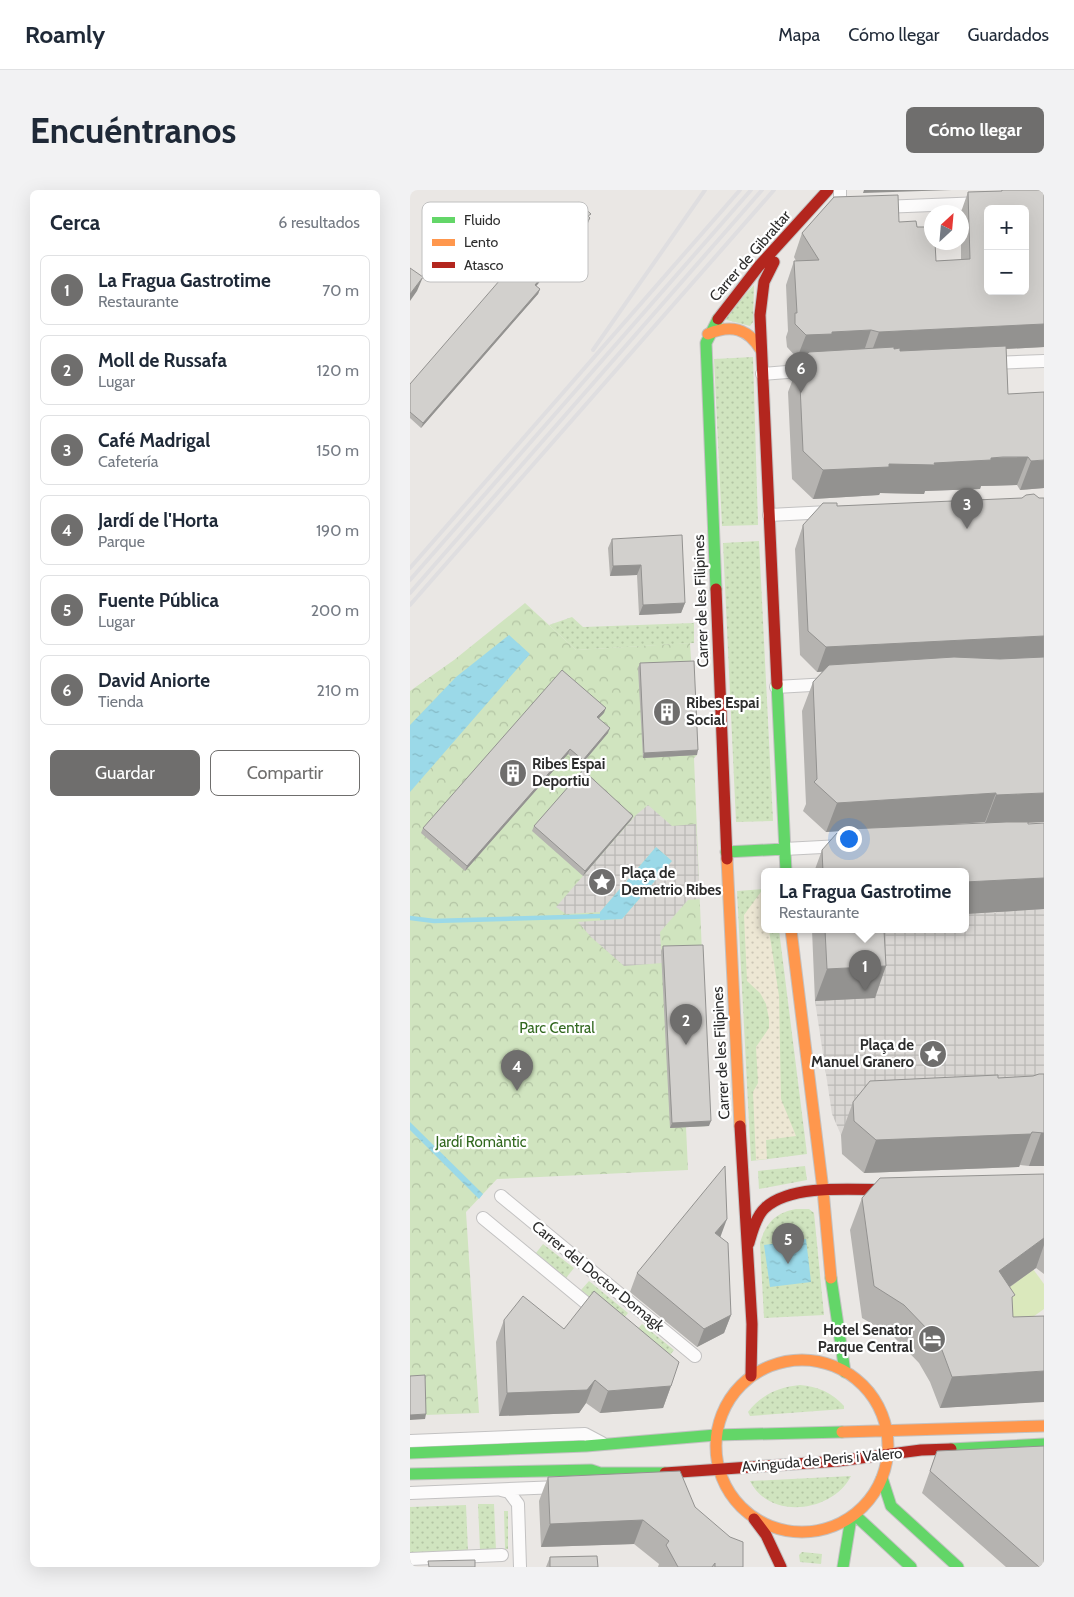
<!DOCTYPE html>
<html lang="es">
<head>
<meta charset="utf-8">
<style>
  body { margin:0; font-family:Cabin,sans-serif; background:#f2f2f3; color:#1f2937 }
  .controls { position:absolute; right:15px; top:15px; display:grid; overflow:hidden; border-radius:8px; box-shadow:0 5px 20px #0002 }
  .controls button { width:45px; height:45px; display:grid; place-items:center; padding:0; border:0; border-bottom:1px solid #e0e1e3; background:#fff; color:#1f2937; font:25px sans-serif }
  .compass { position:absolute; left:514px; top:15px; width:45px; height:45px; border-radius:50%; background:#fff; box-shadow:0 5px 20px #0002; rotate:26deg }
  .you { position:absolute; left:438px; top:648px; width:18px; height:18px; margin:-12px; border:4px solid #fff; border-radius:50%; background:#1a73e8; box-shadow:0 0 0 8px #1a73e833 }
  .badge { display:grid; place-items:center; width:32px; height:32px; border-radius:50%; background:#6f6e6d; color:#fff; font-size:16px; font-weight:700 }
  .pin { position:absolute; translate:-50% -41px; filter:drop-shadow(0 1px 2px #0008) }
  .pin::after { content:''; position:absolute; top:26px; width:18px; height:15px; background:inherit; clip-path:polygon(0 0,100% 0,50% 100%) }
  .popup { position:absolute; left:351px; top:678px; width:208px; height:65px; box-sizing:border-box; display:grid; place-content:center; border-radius:8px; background:#fff; filter:drop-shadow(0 1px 4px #0005); font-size:16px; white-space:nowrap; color:#747a83 }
  .popup b { font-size:19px; color:#1f2937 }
  .popup::after { content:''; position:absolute; left:50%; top:100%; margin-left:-10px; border:10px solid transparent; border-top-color:#fff }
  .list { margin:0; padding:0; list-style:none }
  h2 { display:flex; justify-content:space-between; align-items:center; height:65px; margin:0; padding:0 20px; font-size:21px }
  h2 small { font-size:16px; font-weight:400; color:#747a83 }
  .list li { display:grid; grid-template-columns:32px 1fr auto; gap:15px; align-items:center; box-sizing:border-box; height:70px; margin:0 10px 10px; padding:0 10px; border:1px solid #e0e1e3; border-radius:8px }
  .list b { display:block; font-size:19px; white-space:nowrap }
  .list p { margin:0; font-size:16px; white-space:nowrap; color:#747a83 }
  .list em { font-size:16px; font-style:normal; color:#747a83 }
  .actions { display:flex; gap:10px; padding:15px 20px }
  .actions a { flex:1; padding:11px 0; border:1px solid #6f6e6d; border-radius:8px; text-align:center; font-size:18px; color:#6f6e6d }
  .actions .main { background:#6f6e6d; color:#fff }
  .map { position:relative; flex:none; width:634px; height:1377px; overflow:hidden; border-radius:8px }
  header { display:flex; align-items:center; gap:30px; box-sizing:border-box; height:70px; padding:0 25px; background:#fff; border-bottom:1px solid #e0e1e3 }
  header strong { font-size:24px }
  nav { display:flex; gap:28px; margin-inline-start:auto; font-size:18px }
  .intro { display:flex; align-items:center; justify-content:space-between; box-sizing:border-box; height:120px; padding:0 30px }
  h1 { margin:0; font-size:35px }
  .button { padding:12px 22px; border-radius:8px; background:#6f6e6d; color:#fff; font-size:18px; font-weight:700 }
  main { display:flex; gap:30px; padding:0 30px }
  aside { flex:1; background:#fff; border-radius:8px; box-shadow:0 5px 20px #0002 }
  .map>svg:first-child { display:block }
  .grass { fill:url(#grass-dots) }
  .sand { fill:url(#sand-dots) }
  .park { fill:url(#park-crowns) }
  .pitch { fill:#dae8bc }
  .plaza { fill:url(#plaza-grid) }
  .water { fill:url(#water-ripples) }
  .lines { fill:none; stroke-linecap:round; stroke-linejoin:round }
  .stream { stroke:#9bd9e8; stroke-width:4.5 }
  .street-casing { stroke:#c3c2c2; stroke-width:14 }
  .fast-casing { stroke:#c3c2c2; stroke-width:13 }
  .slow-casing { stroke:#c3c2c2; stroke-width:13 }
  .jam-casing { stroke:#c3c2c2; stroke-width:13 }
  .street { stroke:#fcfbfb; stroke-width:12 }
  .fast { stroke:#63d668; stroke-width:11 }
  .slow { stroke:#ff974d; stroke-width:11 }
  .jam { stroke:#b3261e; stroke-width:11 }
  .rail { stroke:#dfdee0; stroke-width:4 }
  .wall { fill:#b5b3b0; fill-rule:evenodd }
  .shaded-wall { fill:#939290 }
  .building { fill:#d2d0cd; stroke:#939290; fill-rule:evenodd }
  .labels { text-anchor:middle; stroke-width:4.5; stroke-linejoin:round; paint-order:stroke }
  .street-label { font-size:15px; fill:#2d2d2d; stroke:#fff }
  .poi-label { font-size:15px; font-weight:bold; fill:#2d2d2d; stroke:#fff; text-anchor:start }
  .park-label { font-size:15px; fill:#32681f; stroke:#fff }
  .key { fill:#fff; stroke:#c0c0c0; stroke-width:1 }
  .key-label { font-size:14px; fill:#2d2d2d }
</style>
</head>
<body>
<header>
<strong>Roamly</strong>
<nav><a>Mapa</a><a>Cómo llegar</a><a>Guardados</a></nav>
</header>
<div class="intro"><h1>Encuéntranos</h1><a class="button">Cómo llegar</a></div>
<main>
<aside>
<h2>Cerca<small>6 resultados</small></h2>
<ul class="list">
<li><span class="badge">1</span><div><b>La Fragua Gastrotime</b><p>Restaurante</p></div><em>70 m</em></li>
<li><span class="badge">2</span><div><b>Moll de Russafa</b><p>Lugar</p></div><em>120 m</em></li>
<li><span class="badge">3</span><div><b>Café Madrigal</b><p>Cafetería</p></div><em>150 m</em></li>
<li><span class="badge">4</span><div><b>Jardí de l'Horta</b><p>Parque</p></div><em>190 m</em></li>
<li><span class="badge">5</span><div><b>Fuente Pública</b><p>Lugar</p></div><em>200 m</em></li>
<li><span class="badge">6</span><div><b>David Aniorte</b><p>Tienda</p></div><em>210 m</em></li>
</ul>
<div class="actions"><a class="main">Guardar</a><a>Compartir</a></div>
</aside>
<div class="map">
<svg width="634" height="1377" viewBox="0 0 634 1377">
  <defs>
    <pattern id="grass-dots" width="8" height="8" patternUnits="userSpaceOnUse" patternTransform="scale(1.25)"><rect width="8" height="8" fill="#d0e4bf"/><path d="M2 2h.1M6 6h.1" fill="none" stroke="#b3c4a4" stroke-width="1.8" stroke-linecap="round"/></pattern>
    <pattern id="sand-dots" width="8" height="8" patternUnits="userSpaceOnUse" patternTransform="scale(1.25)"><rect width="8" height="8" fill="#ede7d4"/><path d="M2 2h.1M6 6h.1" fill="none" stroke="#ccc6b6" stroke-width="1.8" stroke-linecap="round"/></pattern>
    <pattern id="park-crowns" width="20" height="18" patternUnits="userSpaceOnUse" patternTransform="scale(1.25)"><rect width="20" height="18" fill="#d0e4bf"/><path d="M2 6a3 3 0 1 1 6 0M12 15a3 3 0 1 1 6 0" fill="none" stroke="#b3c4a4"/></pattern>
    <pattern id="plaza-grid" width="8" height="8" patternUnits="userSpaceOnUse" patternTransform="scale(1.25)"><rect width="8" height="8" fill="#dad7d4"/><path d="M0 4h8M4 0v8" fill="none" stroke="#bbb9b6"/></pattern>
    <pattern id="water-ripples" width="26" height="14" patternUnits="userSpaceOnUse" patternTransform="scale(1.25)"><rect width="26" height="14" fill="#9bd9e8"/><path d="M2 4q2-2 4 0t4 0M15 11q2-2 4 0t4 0" fill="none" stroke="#86bbc7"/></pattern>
  </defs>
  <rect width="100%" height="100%" fill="#eae7e4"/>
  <path class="grass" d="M344 95 343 132 340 136 313 129Z
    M343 167 348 335 312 336 304 169Z
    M349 351 363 631 326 632 313 353Z
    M162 427 173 437 284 433V453L166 460 139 435Z
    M355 699V740H369L397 964 341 971 327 701Z
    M395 976 397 990 349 999 348 981Z
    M386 1019H399L404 1023 414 1125 354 1128 350 1053C356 1033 365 1023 386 1019Z
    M133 1054 164 1078 156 1088 126 1063Z
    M179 1091 218 1123 211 1132 171 1100Z
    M232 1134 264 1160 256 1170 224 1143Z
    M390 1195C407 1196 423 1203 434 1216V1219L340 1226 338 1222C351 1205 368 1197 390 1195Z
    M441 1286C423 1322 360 1331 340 1291Z
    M68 1314H84L86 1360H70Z
    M56 1315 58 1362 0 1364V1317Z
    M94 1321H98V1359H95Z
    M392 1362 412 1364 411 1374 390 1372 389 1365Z"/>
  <path class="sand" d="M353 699H355V740H359L369 806 371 909 386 946 356 950 357 969 346 970 343 902 348 893 346 857 359 838V829L356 814 350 803 337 791 334 725Z"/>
  <path class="park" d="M115 413 166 460 280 453 287 565 284 568 299 936 276 937 278 980 87 989 56 1022 69 1223 15 1225 0 1230V501L44 470Z"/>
  <path class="pitch" d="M623 1079 634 1094V1119L599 1144 577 1113Z"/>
  <path class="plaza" d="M238 615 262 636 286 634 290 709 278 710 250 742 252 773 214 776 181 747 168 732 212 729 262 671 246 657 190 722 156 724 146 717 226 625Z
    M634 719V918L449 924 431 945 422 924 405 811 459 740H555V725L559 724 560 722 586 723V721Z"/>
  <path class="water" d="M99 445 120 464 0 602V535L46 487Z
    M246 657 262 671 212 729 190 730V722Z
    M0 932 73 1004 69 1009 0 940Z
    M396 1049 401 1092 360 1097 354 1055Z"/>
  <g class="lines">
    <path class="stream" d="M0 728 24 731 191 726"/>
    <g class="street-casing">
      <path id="street" d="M430 0V9L435 15 442 17
        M472 17 572 13
        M582 173 634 171
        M352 184 402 180
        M359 325 419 322
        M366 497 419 494
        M374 659 431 656
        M91 1006 285 1166
        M73 1028 187 1122
        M0 1251 175 1244 192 1253
        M91 1300 99 1302 108 1314 110 1377
        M0 1303 150 1297
        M0 1369 92 1365"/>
    </g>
    <g class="fast-casing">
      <path id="fast" d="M306 399 296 153 308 129
        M367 494 376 682
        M316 662 374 659
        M421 1088 435 1182
        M541 1259 634 1254
        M0 1263 176 1256 306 1245 432 1242
        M0 1284 181 1280 190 1283H255
        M472 1288 481 1316 548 1377
        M445 1325 501 1377
        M433 1377 441 1328"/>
    </g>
    <g class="slow-casing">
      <path id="slow" d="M298 144C321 134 338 138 351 160
        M317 669 330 936
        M381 740 413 1000 421 1088
        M306 1256a86 86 0 1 1 172 0a86 86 0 1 1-172 0Z
        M432 1242 634 1236"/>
    </g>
    <g class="jam-casing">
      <path id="jam" d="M364 72 354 92 350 125 367 494
        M308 129 349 76 418 0
        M306 399 317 669
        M330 936 342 1134 341 1186
        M339 1053C342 1042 346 1026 355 1018 382 993 447 1000 482 1000
        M255 1283 428 1271 511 1260 541 1259
        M344 1329 356 1345 371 1377"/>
    </g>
    <use href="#street" class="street"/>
    <use href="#fast" class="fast"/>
    <use href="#slow" class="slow"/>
    <use href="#jam" class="jam"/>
    <path class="rail" d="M183 160 295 0
      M0 378 330 0
      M0 390 341 0
      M0 403 352 0
      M0 415 364 0"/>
  </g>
  <path class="wall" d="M592 0H634V157L596 159 598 204 634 298 610 300 607 295 582 296H571L570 299 515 301 514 304 470 303 469 305 403 309 382 289 378 202 389 173 394 168H387L377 157 376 147 378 141 376 95 384 71H386L384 67 392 43 489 32 507 37 526 71 551 70V52H552V22H551L558 2 591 1Z
    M179 27 178 33 126 96 130 99 128 104 11 238 0 228V194L150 32Z
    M634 308V632L618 633V634L634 633V719L555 724V682H404L412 660 434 650 438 640 416 642 393 621 396 614 392 521 403 492 413 481 407 482 390 465 385 359 393 335 427 316ZM575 632V633L513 636Z
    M202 349 275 413 271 423 229 425 227 385 200 386 198 358Z
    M230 473 287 565 233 568 228 478Z
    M194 523 189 528 198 543 171 575 158 564 55 681 11 643 13 638Z
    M223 626 221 630 173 686 122 641 124 636Z
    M402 740H474L465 808 405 811Z
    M253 756 299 936 260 938 251 761Z
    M629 884 634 976H619L610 975 609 977 454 983 432 964 431 945 443 912 588 888 623 886Z
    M634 984V1084L626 1078 600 1097 602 1113 603 1127 625 1212 530 1218 520 1192 509 1173 483 1146 452 1128 440 1040 452 1008Z
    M310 1047 321 1125 314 1143 287 1157 220 1102 227 1083Z
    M94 1130 154 1139 261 1196 253 1218 190 1223 176 1213 169 1223 89 1226 86 1152Z
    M527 1261 634 1377H596L512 1303Z
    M138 1287 285 1317 333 1377H248L249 1374 224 1354 131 1357 129 1311Z
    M140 1367 188 1377H136Z"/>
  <path class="shaded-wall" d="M454 0H542L453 3Z
    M180 28 178 33 123 100 125 95Z
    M13 87 7 101 0 111V104Z
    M130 99 128 104 11 238 13 233Z
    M634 134V157L460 166 469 142Z
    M461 140 453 164 414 168H387L396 145 422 142Z
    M618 267 607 295 571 296 570 299 515 301 514 304 470 303 469 305 403 309 413 280 479 274 524 273 581 268Z
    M634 270V298L610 300 621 271Z
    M231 375 227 385 200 386 203 376Z
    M275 413 271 423 229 425 233 415Z
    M634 446V469L407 482 416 457Z
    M196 518 194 523 185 532 187 527Z
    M200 538 198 543 171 575 173 570Z
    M160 559 158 564 55 681 57 676Z
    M288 560 287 565 233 568 234 563Z
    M586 603 575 632 416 642 427 613Z
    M634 603V632L575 634 586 605Z
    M223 626 221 630 173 686 175 681Z
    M634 688V719L555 724V692Z
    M476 776 465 808 405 811 417 779Z
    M301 931 299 936 260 938 262 933Z
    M622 942 609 977 454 983 466 950Z
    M631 943H634V976H619Z
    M317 1029 310 1048 305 1043Z
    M634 1048V1055L626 1078 577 1113 589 1081Z
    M321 1125 314 1143 287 1157 294 1139Z
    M634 1181V1212L530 1218 542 1187Z
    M185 1190 176 1213 169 1223 89 1226 97 1203Z
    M261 1196 253 1218 190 1223 198 1201Z
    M16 1224 15 1229 0 1230V1225Z
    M233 1330 224 1354 131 1357 140 1334Z"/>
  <path class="building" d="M592 0H634V134L469 142 461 140 422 142V144L396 145 385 134V123H387L384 71 409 70 392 43 424 7 488 5 489 32 506 31 507 37H522V52H525L526 71 560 69 558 2 592 1ZM578 19H615V101H578Z
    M168 12 181 24 178 26 180 28 125 95 130 99 13 233 0 222V194L122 53 127 57 148 31 150 32Z
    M0 78 13 87 0 104Z
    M596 156 598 204 634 202V270L621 271 618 267H593L581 268V270L524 273 525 275 479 274V277L413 280 393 261 389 173 399 162 484 157V159L490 158V161Z
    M624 304 629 308H634V446L416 457 398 441 393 335 413 313H427V316L612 308 616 305Z
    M272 345 275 413 233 415 231 375 203 376 202 349Z
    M544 467 590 469 634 467V603L586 605V603L427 613 404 592 407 589 403 492 419 475Z
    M284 471 288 560 234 563 230 473Z
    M152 480 196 518 187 527 200 538 173 570 160 559 57 676 13 638Z
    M173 580 223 626 175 681 124 636Z
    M596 632H618V634L634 633V688L555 692V682H413L412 660 427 643 439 655V639Z
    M415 740H474L476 776 417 779Z
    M293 755 301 931 262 933 253 756Z
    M629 884H634V943L622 942 621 944 466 950 444 931 443 912 460 891 588 885V888L623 886Z
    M315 976 317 1029 305 1043 318 1053 321 1125 294 1139 227 1083Z
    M634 984V1048L589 1081 605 1105 602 1107 603 1127 634 1126V1181L542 1187 532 1160 520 1142 494 1115 464 1096 452 1008 470 988Z
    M184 1101 269 1172 261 1196 198 1201 185 1190 177 1200 97 1203 94 1130 113 1106 154 1139Z
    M15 1185 16 1224 0 1225V1186Z
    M634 1256V1377H629L520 1281 527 1261Z
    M270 1281 285 1317 320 1347 333 1352V1377H305V1373L302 1377H268L256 1355 259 1351 233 1330 140 1334 138 1287Z
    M187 1366 188 1377H140V1367Z
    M65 1370V1377H19L18 1371Z"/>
  <defs>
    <g id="building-disc" transform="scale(1.4375)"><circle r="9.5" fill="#6f6e6d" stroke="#fff"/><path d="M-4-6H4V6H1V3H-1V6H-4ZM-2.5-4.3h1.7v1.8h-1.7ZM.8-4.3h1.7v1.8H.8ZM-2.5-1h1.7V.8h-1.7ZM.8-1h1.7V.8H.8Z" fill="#fff"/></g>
    <g id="sight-disc" transform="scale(1.4375)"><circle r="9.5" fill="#6f6e6d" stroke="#fff"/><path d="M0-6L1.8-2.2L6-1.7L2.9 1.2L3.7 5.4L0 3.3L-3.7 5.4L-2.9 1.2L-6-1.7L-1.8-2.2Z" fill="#fff"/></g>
    <g id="hotel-disc" transform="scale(1.4375)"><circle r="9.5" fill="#6f6e6d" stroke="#fff"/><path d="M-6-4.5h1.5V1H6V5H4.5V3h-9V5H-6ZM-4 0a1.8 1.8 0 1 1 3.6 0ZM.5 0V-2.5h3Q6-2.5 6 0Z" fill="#fff"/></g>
  </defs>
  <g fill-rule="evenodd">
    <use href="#building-disc" x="257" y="522"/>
    <use href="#building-disc" x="103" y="583"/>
    <use href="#sight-disc" x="192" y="692"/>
    <use href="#sight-disc" x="523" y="864"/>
    <use href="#hotel-disc" x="522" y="1149"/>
  </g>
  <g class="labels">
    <g class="street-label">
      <text transform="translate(340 66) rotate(-49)" y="5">Carrer de Gibraltar</text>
      <text transform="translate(291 411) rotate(-92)" y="5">Carrer de les Filipines</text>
      <text transform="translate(311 863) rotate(-93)" y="5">Carrer de les Filipines</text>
      <text transform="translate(188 1086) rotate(39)" y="5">Carrer del Doctor Domagk</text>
      <text transform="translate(412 1270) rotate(-5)" y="5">Avinguda de Peris i Valero</text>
    </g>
    <g class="poi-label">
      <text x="276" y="518">Ribes Espai<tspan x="276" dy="17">Social</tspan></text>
      <text x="122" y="579">Ribes Espai<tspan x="122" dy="17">Deportiu</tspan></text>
      <text x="211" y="688">Plaça de<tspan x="211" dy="17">Demetrio Ribes</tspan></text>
      <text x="504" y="860" text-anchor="end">Plaça de<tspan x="504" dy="17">Manuel Granero</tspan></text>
      <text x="503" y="1145" text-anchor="end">Hotel Senator<tspan x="503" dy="17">Parque Central</tspan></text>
    </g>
    <g class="park-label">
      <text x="147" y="843">Parc Central</text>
      <text x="71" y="957">Jardí Romàntic</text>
    </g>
  </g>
  <rect x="12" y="12" width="166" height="80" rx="8" class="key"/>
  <rect x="22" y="27" width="23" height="6" fill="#63d668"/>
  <rect x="22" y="49" width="23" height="7" fill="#ff974d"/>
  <rect x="22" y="72" width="23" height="6" fill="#b3261e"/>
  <g class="key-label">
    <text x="54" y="35">Fluido</text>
    <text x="54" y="57">Lento</text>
    <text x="54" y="80">Atasco</text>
  </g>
</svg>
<div class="controls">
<button>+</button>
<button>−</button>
</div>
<svg class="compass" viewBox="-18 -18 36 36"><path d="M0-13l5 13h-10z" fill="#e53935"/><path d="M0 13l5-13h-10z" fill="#747a83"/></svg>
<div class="you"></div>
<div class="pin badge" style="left:455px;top:801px">1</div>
<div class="popup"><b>La Fragua Gastrotime</b>Restaurante</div>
<div class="pin badge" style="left:276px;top:855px">2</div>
<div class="pin badge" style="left:557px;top:339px">3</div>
<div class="pin badge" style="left:107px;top:901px">4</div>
<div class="pin badge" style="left:378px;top:1074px">5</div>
<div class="pin badge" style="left:391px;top:203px">6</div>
</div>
</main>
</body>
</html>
